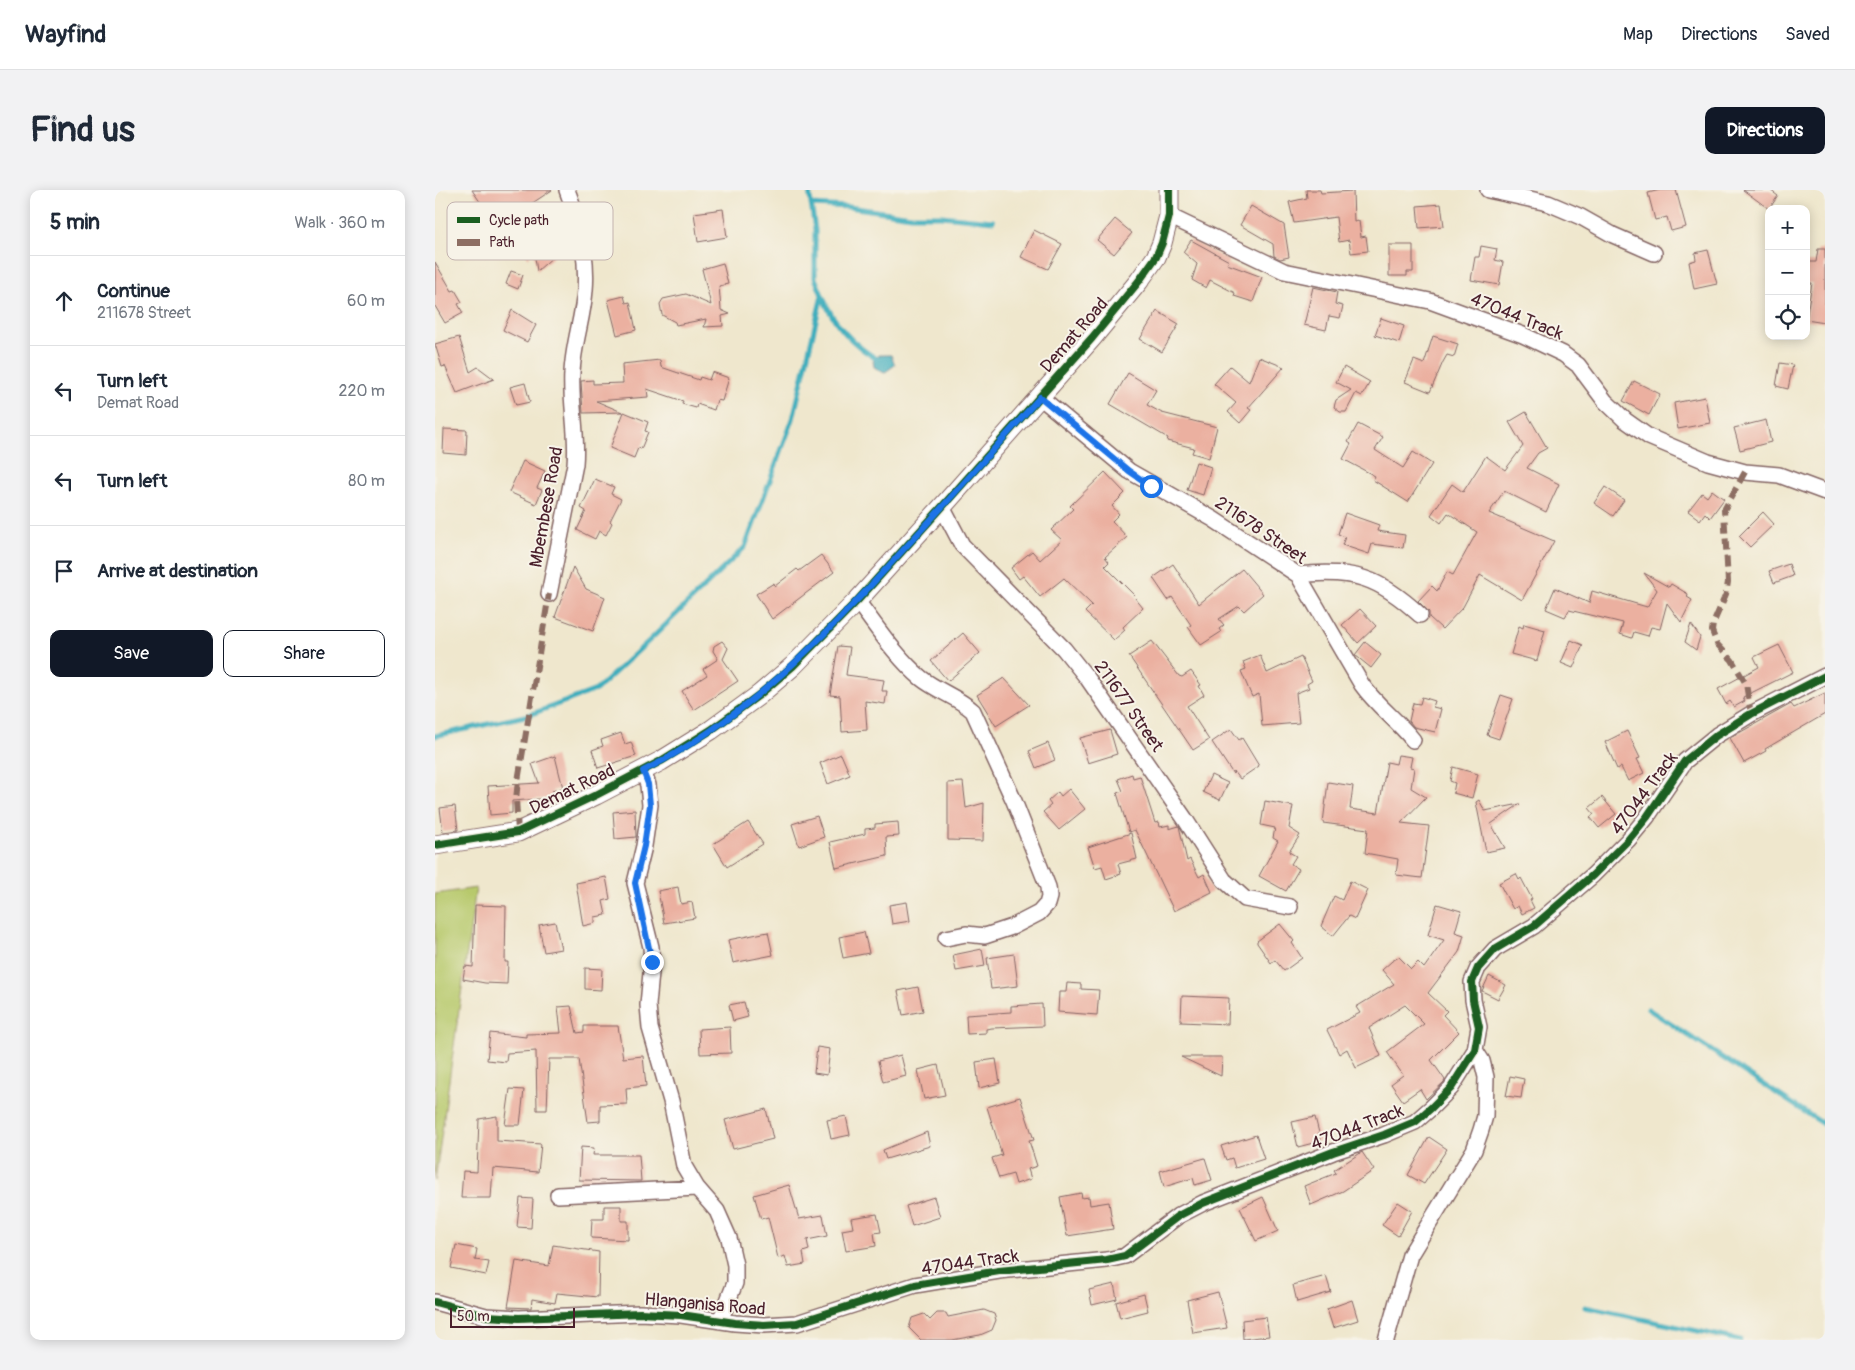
<!DOCTYPE html>
<html lang="en">
<head>
<meta charset="utf-8">
<style>
  body { margin:0; font-family:Pangolin,sans-serif; background:#f2f2f3; color:#1f2937 }
  .controls { position:absolute; right:15px; top:15px; display:grid; overflow:hidden; border-radius:10px; box-shadow:0 2px 12px #0003 }
  .controls button { width:45px; height:45px; display:grid; place-items:center; padding:0; border:0; border-bottom:1px solid #e0e1e3; background:#fff; color:#1f2937; font:25px sans-serif }
  .scale { position:absolute; left:15px; bottom:12px; width:125px; box-sizing:border-box; padding-left:5px; border:2px solid #4a1f2b; border-top:0; font-size:14px; line-height:18px; white-space:nowrap; color:#4a1f2b; -webkit-text-stroke:4px #f7f3e8; paint-order:stroke }
  .stop { position:absolute; width:15px; height:15px; margin:-11px; border:4px solid #1a73e8; border-radius:50%; background:#fff }
  .stop.end { background:#1a73e8; border-color:#fff; box-shadow:0 1px 5px #0008 }
  .list { margin:0; padding:0; list-style:none }
  h2 { display:flex; justify-content:space-between; align-items:center; height:65px; margin:0; padding:0 20px; font-size:21px }
  h2 small { font-size:16px; font-weight:400; color:#747a83 }
  .list li { display:grid; grid-template-columns:32px 1fr auto; gap:15px; align-items:center; box-sizing:border-box; height:90px; padding:0 20px; border-top:1px solid #e0e1e3 }
  .list b { display:block; font-size:19px; white-space:nowrap }
  .list p { margin:0; font-size:16px; white-space:nowrap; color:#747a83 }
  .list em { font-size:16px; font-style:normal; color:#747a83 }
  .actions { display:flex; gap:10px; padding:15px 20px }
  .actions a { flex:1; padding:11px 0; border:1px solid #111827; border-radius:10px; text-align:center; font-size:18px; color:#111827 }
  .actions .main { background:#111827; color:#fff }
  .icon { flex:none; width:28px; height:28px; fill:none; stroke:currentColor; stroke-width:2; stroke-linecap:round; stroke-linejoin:round }
  .map { position:relative; flex:none; width:1390px; height:1150px; overflow:hidden; border-radius:10px }
  header { display:flex; align-items:center; gap:30px; box-sizing:border-box; height:70px; padding:0 25px; background:#fff; border-bottom:1px solid #e0e1e3 }
  header strong { font-size:24px }
  nav { display:flex; gap:28px; margin-inline-start:auto; font-size:18px }
  .intro { display:flex; align-items:center; justify-content:space-between; box-sizing:border-box; height:120px; padding:0 30px }
  h1 { margin:0; font-size:35px }
  .button { padding:12px 22px; border-radius:10px; background:#111827; color:#fff; font-size:18px; font-weight:700 }
  main { display:flex; gap:30px; padding:0 30px }
  aside { flex:1; background:#fff; border-radius:10px; box-shadow:0 2px 12px #0003 }
  .map>svg:first-child { display:block }
  .green { fill:#b7c96c; stroke:#80744c }
  .water { fill:#40aebd; stroke:#456674 }
  .lines { fill:none; stroke-linecap:round; stroke-linejoin:round }
  .stream { stroke:#40aebd; stroke-width:5 }
  .building { fill:#ebb0a0 }
  .minor-casing { stroke:#846564; stroke-width:18 }
  .tertiary-casing { stroke:#846564; stroke-width:21 }
  .minor { stroke:#fff; stroke-width:15 }
  .tertiary { stroke:#fff; stroke-width:19 }
  .quiet { stroke:#8d6e63; stroke-width:6; stroke-dasharray:12 6; stroke-linecap:butt }
  .cycleway-casing { stroke:#f7f3e8; stroke-width:11 }
  .cycleway { stroke:#1b5e20; stroke-width:8 }
  .route { stroke:#1a73e8; stroke-width:6 }
  .labels { text-anchor:middle; stroke-width:4; stroke-linejoin:round; paint-order:stroke }
  .street-label { font-size:18px; fill:#4a1f2b; stroke:#f7f3e8 }
  .key { fill:#f7f3e8; stroke:#c3b3af; stroke-width:1 }
  .key-label { font-size:14px; fill:#4a1f2b }
</style>
</head>
<body>
<header>
<strong>Wayfind</strong>
<nav><a>Map</a><a>Directions</a><a>Saved</a></nav>
</header>
<div class="intro"><h1>Find us</h1><a class="button">Directions</a></div>
<main>
<aside>
<h2>5 min<small>Walk · 360 m</small></h2>
<ul class="list">
<li><svg class="icon" aria-label="ahead" viewBox="0 0 24 24"><path d="M12 20V5M6 11l6-6 6 6"/></svg><div><b>Continue</b><p>211678 Street</p></div><em>60 m</em></li>
<li><svg class="icon" aria-label="left" viewBox="0 0 24 24"><path d="M17 20v-9H6M10 6l-5 5 5 5"/></svg><div><b>Turn left</b><p>Demat Road</p></div><em>220 m</em></li>
<li><svg class="icon" aria-label="left" viewBox="0 0 24 24"><path d="M17 20v-9H6M10 6l-5 5 5 5"/></svg><div><b>Turn left</b></div><em>80 m</em></li>
<li><svg class="icon" aria-label="arrive" viewBox="0 0 24 24"><path d="M6 21V4h12l-3 4 3 4H6"/></svg><div><b>Arrive at destination</b></div></li>
</ul>
<div class="actions"><a class="main">Save</a><a>Share</a></div>
</aside>
<div class="map">
<svg width="1390" height="1150" viewBox="0 0 1390 1150">
  <rect width="100%" height="100%" fill="#f7f3e8"/>
  <filter id="ink" filterUnits="userSpaceOnUse"><feTurbulence type="fractalNoise" baseFrequency=".02" numOctaves="2"/><feDisplacementMap in="SourceGraphic" scale="10" xChannelSelector="R" yChannelSelector="G"/><feConvolveMatrix kernelMatrix="1 2 1 2 8 2 1 2 1" color-interpolation-filters="sRGB"/></filter>
  <filter id="wash" filterUnits="userSpaceOnUse"><feTurbulence type="fractalNoise" baseFrequency=".0096" numOctaves="4" result="noise"/><feDisplacementMap in="SourceGraphic" scale="20" xChannelSelector="R" yChannelSelector="G"/><feGaussianBlur stdDeviation="1.12" result="paint"/><feColorMatrix in="noise" values="0 0 0 0 0 0 0 0 0 0 0 0 0 0 0 0 0 1.4 0 .05"/><feComposite in="paint" operator="in"/></filter>
  <g filter="url(#wash)">
    <rect width="100%" height="100%" fill="#efe7cd"/>
    <path class="green" d="M41 698 0 991V704Z"/>
    <path class="water" d="M444 165H456L460 175 449 183 439 177 438 171Z"/>
    <g class="lines">
      <path class="stream" d="M376 15 414 17 476 26H506L558 31
        M387 105C398 134 420 157 447 172
        M0 546 94 525 161 500 217 448 310 357 358 229 387 105 380 88V40L374 0
        M1213 819 1390 935
        M1150 1117 1305 1150"/>
    </g>
    <g id="blocks">
      <path class="building" d="M37 0H117L84 22 119 66 102 81 98 55 94 68 80 51 82 50 67 25 58 31Z
        M871 0H885L886 3 918 1 919 32 924 31 926 47 931 46 933 61 916 63 914 50 904 52 901 27 859 33 854 12 872 8Z
        M1225 0H1241L1251 37 1236 41 1232 27 1220 30 1213 3Z
        M1308 0H1335L1343 6 1334 19Z
        M1006 14 1009 36 984 38 982 16Z
        M816 16 849 35 854 67 845 69 839 66 838 54 805 35Z
        M288 19 292 47 263 52 259 23Z
        M680 29 697 43 679 64 662 50Z
        M599 40 627 54 613 79 586 67Z
        M756 50 794 71 792 74 827 87 818 112 799 106 800 103 775 90 771 98 757 90 762 74 748 62Z
        M954 55H978V82H972V86H954Z
        M1046 56 1062 59 1060 70 1068 72 1064 95 1036 90 1040 67H1044Z
        M1383 59H1390V133L1371 130 1377 93H1371V72H1381Z
        M1273 60 1282 94 1259 99 1254 72 1261 70 1260 63Z
        M0 72 17 101 20 100 27 112 23 114 28 123 10 133 0 116Z
        M288 73 293 94 284 96 286 120 295 124 287 126 288 136 269 137 271 129 241 135 240 132 227 125 225 114 228 109 251 104 276 115 267 79Z
        M76 81 88 85 83 99 71 94Z
        M878 97 902 102 900 114 908 116 905 128 894 126 891 140 869 135Z
        M189 106 191 113 195 112 201 140 182 145 173 110Z
        M77 120 101 135 92 152 68 140Z
        M722 121 744 134 727 162 705 149Z
        M946 128 969 136 964 153 940 145Z
        M998 146 1023 154 1019 167 1012 165 1008 172 995 202 970 192 979 170 989 174Z
        M24 147 35 182 43 177 59 189 22 203 10 176 7 177 0 154Z
        M824 167 849 177 813 218 816 220 805 233 793 222 801 213 779 194 795 176 814 192Z
        M225 170 226 177 264 190 265 187 274 190 277 182 294 188 287 211 282 210 279 220 262 214 261 218 247 214 248 211 212 199 213 207 161 211 187 222 148 223 146 191 158 190V194L188 193 187 174Z
        M1345 173 1358 175 1353 199 1341 196Z
        M909 177 935 192 927 206 921 203 911 222H905L899 217 901 210 916 200 901 192Z
        M693 183 721 200 712 215 727 223 782 237 774 268 757 263 759 258 732 251 733 248 675 214Z
        M1199 191 1225 204 1214 225 1188 211Z
        M90 193 95 212 81 215 75 197Z
        M1270 207 1275 233 1243 239 1239 213Z
        M189 222 213 232 210 241 213 242 206 259 203 258 199 268 175 258Z
        M1091 222 1112 258 1103 263 1092 278 1124 294 1111 322 1069 301 1054 323 1119 351 1087 410 1045 385 1028 417 1007 439 994 427V422L983 411 997 396 1002 401 1012 382 1018 385 1042 342 1013 323 1006 333 996 325 1017 294 1028 302 1051 266 1070 280 1088 256 1074 232Z
        M1331 230 1336 252 1305 260 1299 238Z
        M923 234 948 247 940 260 968 278 978 262 997 274 973 312 938 290 940 286 908 269 916 254 913 252Z
        M9 239 32 240 31 265 8 263Z
        M88 271 110 281 102 298 107 300 101 314 74 302Z
        M761 272 776 277 768 305 752 300Z
        M670 282 690 303 677 316 684 324 677 331 692 347 670 367 674 372 670 376 701 407 700 408 708 418 688 437 690 440 679 450 650 422 657 415 629 388 605 407 588 386 584 389 576 378 597 361 605 370 627 350 616 340 638 319 635 316Z
        M160 289 179 297 176 304 186 309 175 331 177 333 171 345 164 341 160 349 142 340 151 321 146 318Z
        M1170 297 1189 310 1178 326 1159 313Z
        M1277 300 1289 309 1275 328 1270 323 1265 330 1253 321 1267 303 1272 307Z
        M1328 322 1339 334 1315 357 1304 346Z
        M910 323 944 335 942 341 970 345 968 358 937 354 934 364 907 355 910 347 903 344Z
        M386 365 399 382 337 429 321 404 339 393 340 396 362 379 364 381Z
        M738 374 764 414 807 379 828 404 809 421 804 416 784 429 789 435 784 439 786 442 766 455 753 437 756 435 737 407 733 410 718 388Z
        M1354 374 1358 386 1339 393 1334 381Z
        M138 377 151 399 170 407 158 441 120 427Z
        M1209 383 1234 397 1236 394 1253 404 1252 407 1257 410 1246 432 1232 413 1225 439 1216 437 1213 446 1199 442 1197 448 1185 444 1188 433 1134 420 1130 427 1111 419 1120 398 1154 413 1157 401 1212 417 1222 400Z
        M925 419 941 436 923 453 907 435Z
        M1089 434 1110 440 1102 471 1076 464 1084 436 1088 438Z
        M1256 434 1265 447 1261 460 1250 452Z
        M528 443 545 463 513 491 496 471Z
        M1136 450 1148 455 1138 478 1126 473Z
        M287 451 293 458 288 469 303 491 259 520 247 501 272 485 268 479 283 469 278 461 279 456Z
        M717 451 744 486 747 487 756 481 766 495 764 496 769 505 752 516 774 550 758 560 694 466Z
        M930 452 946 465 936 478 920 465Z
        M1344 455 1358 482 1308 507 1310 511 1299 517 1295 511 1291 514 1283 499 1324 477 1319 467Z
        M403 456 415 457 411 485 449 490 447 501H452L450 514 430 511 432 540 407 542 405 506 395 505Z
        M825 465 832 483 866 467 877 491 872 494 874 498 861 503 864 533 827 536 824 504 817 507 806 481 811 479 808 472Z
        M569 488 594 515 561 536 542 505Z
        M1390 503V524L1330 559 1331 561 1309 573 1295 548 1356 514 1359 518Z
        M1066 505 1078 509 1064 549 1052 545Z
        M987 507 1000 511 998 517 1006 519 1000 542 979 537 974 531 978 513 985 514Z
        M796 539 804 550 807 548 824 576 805 589 799 581 798 584 777 552Z
        M675 540 682 564 653 573 645 548Z
        M1192 541 1205 568 1202 569 1209 583 1193 591 1186 577 1182 579 1170 552Z
        M186 543 190 554 196 552 201 566 163 578 157 560 168 556 166 550Z
        M613 553 620 570 601 578 594 561Z
        M406 564 415 585 393 594 385 573Z
        M963 565 977 567 975 577 979 578 976 598 991 607 966 633 994 636 987 688 961 685 963 669 930 663 933 639 888 633 893 592 918 596 915 619 943 623 952 572 961 574Z
        M120 566 128 598 117 601 119 608 77 611V623L55 625 53 596 104 593 97 574Z
        M1018 577 1043 584 1037 608 1018 603 1020 593 1015 591Z
        M697 584 698 588 705 586 720 633 724 632 725 637 734 635V639L744 636 752 671 755 669 764 687 769 684 777 702 739 721 700 640 694 642 682 603 688 601 683 589Z
        M776 585 793 593 785 610 768 602Z
        M528 592 531 618 549 613 548 651 513 650V593Z
        M634 599 650 619 624 640 608 622 616 615 613 611 623 602 626 606Z
        M1167 607 1181 624 1164 638 1155 627 1159 624 1154 618Z
        M1044 610 1050 621 1085 614 1056 634 1070 658 1051 662 1041 612Z
        M830 611 858 616 854 638 865 645 854 662 861 666 856 674 864 679 851 701 824 686 843 651 838 648 840 638 826 635Z
        M20 616 23 640 8 642 5 618Z
        M200 620 201 647 180 649 178 622Z
        M382 626 389 647 364 656 357 634Z
        M313 632 328 654 292 677 278 654Z
        M463 632 464 646 451 647 452 666 401 678 395 652 430 644V639L440 638V634Z
        M696 643 702 669 683 674 686 684 671 689 667 676 660 678 653 657Z
        M1081 684 1084 690 1086 688 1097 709 1095 710 1099 718 1087 724 1083 716 1078 719 1064 693Z
        M171 687 175 709 168 711 171 725 160 727V733L148 736 141 693Z
        M915 691 933 700 920 729 914 726 898 746 886 736 899 706 907 710Z
        M243 697 246 714 257 712 260 728 229 733 223 701Z
        M472 712 475 731 457 734 454 715Z
        M1002 714 1026 721 1020 742 1029 745 1024 762 993 803 1012 821 1008 825 1024 842 996 870 1010 890 1009 892 991 909 985 899 968 911 956 894 968 885 952 862 989 834 970 815 934 838 946 866 921 878 912 859 904 864 892 840 925 823 921 817 959 794 947 780 957 771 964 767 976 779 983 772 989 778 1009 750 993 745Z
        M40 715 71 716 70 772H73L72 794 50 793 28 789 30 776 38 777Z
        M120 732 126 759 109 762 104 735Z
        M845 734 859 751 857 753 867 768 849 781 840 770 836 773 822 753V751Z
        M333 742 338 765 298 773 293 750Z
        M429 742 434 763 408 768 404 747Z
        M547 759 550 776 521 781 518 765Z
        M579 764 583 796 556 799 552 768Z
        M150 778 167 779 166 800 150 799Z
        M1054 786 1071 795 1063 809 1047 801Z
        M632 793 646 794V799L664 800 662 825 623 822 624 802H631Z
        M483 797 488 821 468 825 463 801Z
        M747 806 794 808 793 834 746 832Z
        M309 812 313 827 298 831 294 815Z
        M607 814 608 836 557 838 551 839V843L532 844 531 825 576 822V816Z
        M136 816 142 843 149 842V836H183L188 868 208 866 211 896 191 898 192 914 165 915V931L153 932 144 869H114L112 920H102L101 861 72 863 71 872 52 870 55 843 91 847V844L126 843 123 817Z
        M295 837 296 863 265 864 264 839Z
        M382 857 395 859 392 885 379 883Z
        M466 865 471 886 448 892 443 871Z
        M746 867H787L786 886Z
        M561 869 565 893 544 898 541 872Z
        M503 875 510 905 489 909 483 880Z
        M1075 886 1089 889 1086 908 1071 906Z
        M75 899 89 900 85 935H70Z
        M585 907 599 950 594 951 602 976 593 979 596 989 581 994 578 984 564 988 557 968 567 965 552 917Z
        M331 919 338 949 298 959 290 930Z
        M62 926V951L106 954 103 982 58 978 56 1008H26L28 981 42 982 44 929Z
        M411 926 415 945 396 949 392 930Z
        M880 927 886 951 863 957 857 932Z
        M492 942 495 956 451 969 448 960Z
        M821 945 829 969 800 978 797 968 791 970 786 956Z
        M994 947 1012 959 989 994 973 985Z
        M146 957 159 958 158 965H204L206 991 144 990Z
        M927 962 939 980 908 1001 876 1015 869 996 901 983 899 980Z
        M770 968 777 990 760 995 758 988 729 997 725 981Z
        M354 995 364 1029 388 1025 392 1046 372 1050 374 1060 368 1062 370 1074 353 1077 350 1066 343 1068 333 1027 326 1029 319 1005Z
        M646 1003 647 1008 654 1007 655 1015 674 1012 678 1039 632 1046 625 1007Z
        M499 1007 505 1027 477 1036 471 1016Z
        M828 1007 843 1041 821 1051 805 1018Z
        M85 1008 98 1009 96 1038 82 1037Z
        M963 1012 977 1021 963 1046 947 1035Z
        M169 1016H186V1031H193V1050L156 1048 157 1029H169Z
        M442 1024 446 1042 439 1043 441 1056 411 1061 407 1040 418 1038 416 1028Z
        M21 1055 42 1059 40 1070 54 1072 51 1085 16 1078Z
        M118 1055 164 1062 163 1107 122 1103 120 1113 97 1109 96 1118 73 1117 81 1071 114 1076Z
        M891 1086 896 1102 862 1112 858 1095Z
        M679 1094 682 1109 657 1115 654 1100Z
        M783 1102 792 1138 758 1143 752 1110Z
        M709 1104 713 1121 685 1128 681 1112Z
        M917 1110 923 1130 898 1138 892 1119Z
        M549 1120 559 1124 561 1130 557 1140 545 1145 517 1150H486L474 1138 477 1128 489 1124 495 1130 502 1123H511L513 1127Z
        M831 1127 834 1146 808 1149 807 1130Z"/>
    </g>
  </g>
  <g filter="url(#ink)">
    <use href="#blocks" fill-opacity="0" stroke="#846564" stroke-width="1"/>
    <g class="lines">
      <g class="minor-casing">
        <path id="minor" d="M1053 0 1113 13 1146 27 1178 45 1219 63
          M734 26 849 81 995 111 1088 145 1128 164 1143 175 1170 211 1190 230 1214 247 1273 272 1310 282 1344 285 1390 302
          M605 207 694 281 778 329 863 385 927 495C942 516 962 530 978 550
          M507 317 527 355 629 459 653 489 750 629 789 690 810 709 855 717
          M863 385C918 379 944 387 985 425
          M114 404 140 274C143 243 135 213 137 183 138 155 148 128 150 100 153 66 144 31 132 0
          M422 411C442 437 461 467 486 488 502 501 523 507 538 521L579 611 613 697 614 707 612 714 604 723 577 737 550 746 531 744 511 748
          M208 581 213 595 215 615 209 656 200 693 216 757 217 772 213 815 215 838 236 911 249 976 262 998 282 1021 294 1048 300 1075V1093L285 1131
          M123 1005 262 998
          M0 1112 51 1126 84 1128 205 1123 246 1125 300 1133 329 1135 362 1133 480 1095 564 1081 672 1070 690 1066 743 1026 768 1013 898 962 949 945 980 932 996 918 1016 898 1040 860 1044 837 1038 810 1037 792 1043 778 1060 759 1099 736 1158 685 1193 650 1212 627 1250 571 1282 545 1316 524 1390 486
          M951 1150 975 1065 1039 960 1046 940 1050 926 1051 887 1047 871 1040 860"/>
      </g>
      <g class="tertiary-casing">
        <path id="tertiary" d="M0 655 83 642 161 605 226 571 276 540 324 505 358 476 422 411 507 317 657 148 704 91 721 67 727 53 734 26V0"/>
      </g>
      <use href="#minor" class="minor"/>
      <use href="#tertiary" class="tertiary"/>
      <path class="quiet" d="M1310 282 1289 320 1293 392 1291 404 1278 434 1277 441 1282 454 1297 470 1311 494 1316 524
        M83 642 81 609 83 591 114 404"/>
      <g class="cycleway-casing">
        <path id="cycleway" d="M0 655 83 642 161 605 226 571 276 540 324 505 358 476 422 411 507 317 657 148 704 91 721 67 727 53 734 26V0
          M0 1112 51 1126 84 1128 205 1123 246 1125 300 1133 329 1135 362 1133 480 1095 564 1081 672 1070 690 1066 743 1026 768 1013 898 962 949 945 980 932 996 918 1016 898 1040 860 1044 837 1038 810 1037 792 1043 778 1060 759 1099 736 1158 685 1193 650 1212 627 1250 571 1282 545 1316 524 1390 486"/>
      </g>
      <use href="#cycleway" class="cycleway"/>
    </g>
  </g>
  <g class="lines" filter="url(#ink)">
    <path class="route" d="M217 772 200 693 209 656 215 615 213 594 208 581C312 529 392 445 469 359 515 309 560 258 605 207L694 281 716 296"/>
  </g>
  <g class="labels">
    <g class="street-label">
      <text transform="translate(1082 126) rotate(22)" y="6">47044 Track</text>
      <text transform="translate(639 145) rotate(-49)" y="6">Demat Road</text>
      <text transform="translate(111 317) rotate(-80)" y="6">Mbembese Road</text>
      <text transform="translate(826 340) rotate(34)" y="6">211678 Street</text>
      <text transform="translate(694 516) rotate(55)" y="6">211677 Street</text>
      <text transform="translate(137 599) rotate(-26)" y="6">Demat Road</text>
      <text transform="translate(1209 603) rotate(-53)" y="6">47044 Track</text>
      <text transform="translate(922 937) rotate(-21)" y="6">47044 Track</text>
      <text transform="translate(535 1072) rotate(-8)" y="6">47044 Track</text>
      <text transform="translate(270 1114) rotate(5)" y="6">Hlanganisa Road</text>
    </g>
  </g>
  <rect x="12" y="12" width="166" height="58" rx="8" class="key"/>
  <rect x="22" y="27" width="23" height="6" fill="#1b5e20"/>
  <rect x="22" y="49" width="23" height="7" fill="#8d6e63"/>
  <g class="key-label">
    <text x="54" y="35">Cycle path</text>
    <text x="54" y="57">Path</text>
  </g>
</svg>
<div class="controls">
<button>+</button>
<button>−</button>
<button><svg class="icon" aria-label="locate" viewBox="0 0 24 24"><circle cx="12" cy="12" r="6"/><path d="M12 2v4M12 18v4M2 12h4M18 12h4"/></svg></button>
</div>
<div class="scale">50 m</div>
<div class="stop" style="left:716px;top:296px"></div>
<div class="stop end" style="left:217px;top:772px"></div>
</div>
</main>
</body>
</html>
